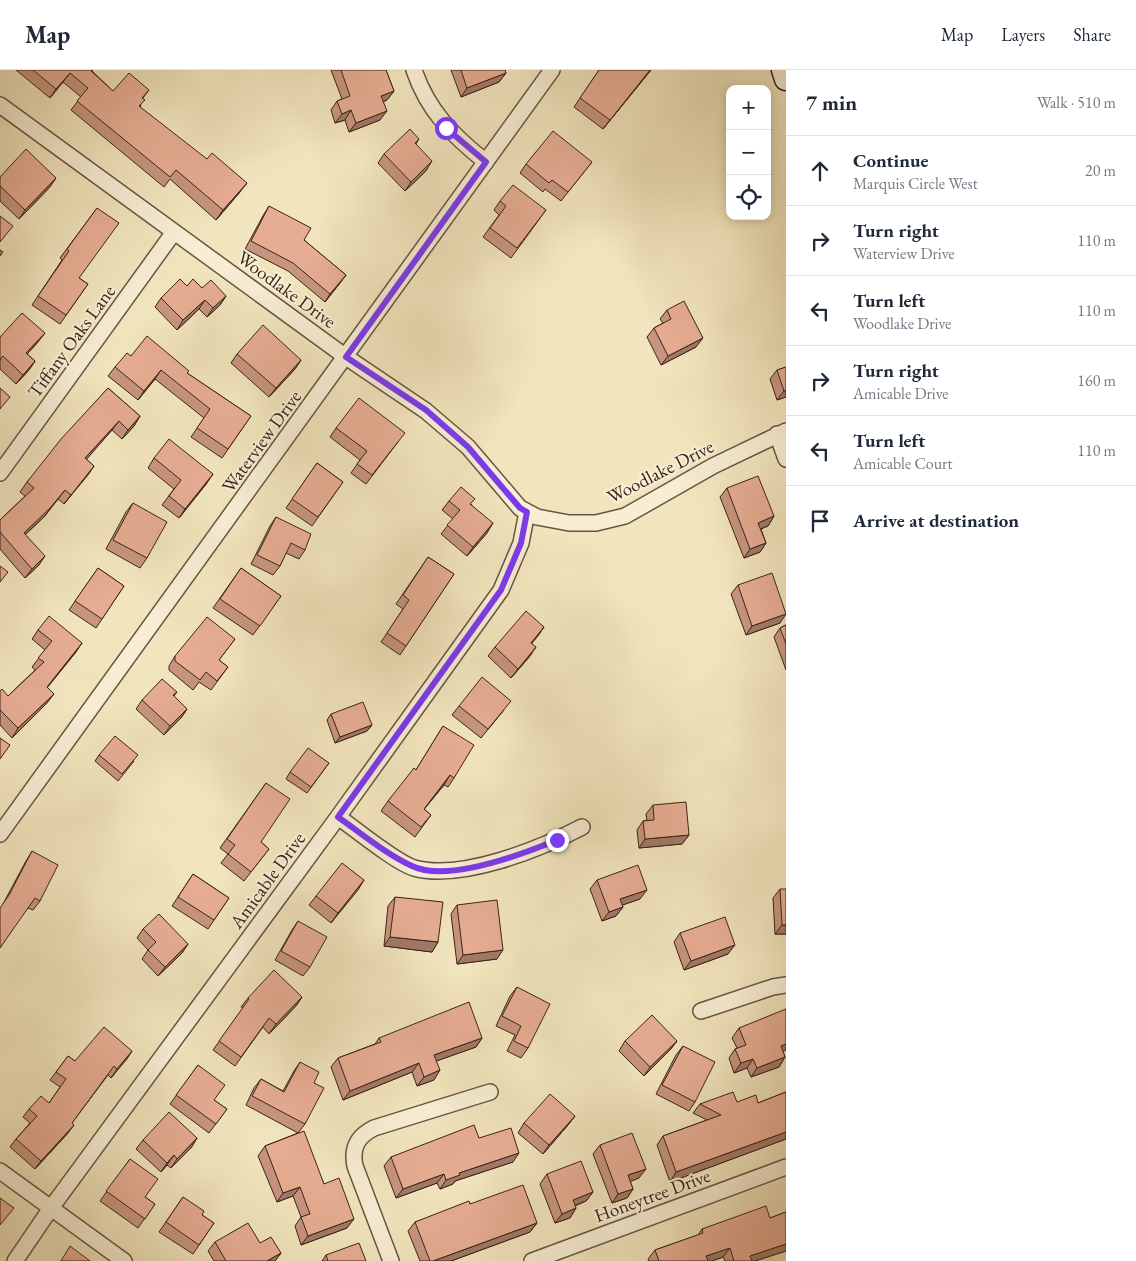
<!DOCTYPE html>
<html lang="en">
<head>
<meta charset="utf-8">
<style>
  body { margin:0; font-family:"EB Garamond",serif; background:#f2f2f3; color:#1f2937 }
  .controls { position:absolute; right:15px; top:15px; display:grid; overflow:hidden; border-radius:10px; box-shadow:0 2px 8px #0003 }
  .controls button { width:45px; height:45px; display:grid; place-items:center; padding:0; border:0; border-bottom:1px solid #e0e1e3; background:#fff; color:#1f2937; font:25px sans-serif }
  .stop { position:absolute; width:15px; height:15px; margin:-11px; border:4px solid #7c3aed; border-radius:50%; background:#fff }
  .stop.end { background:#7c3aed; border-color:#fff; box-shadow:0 1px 5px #0008 }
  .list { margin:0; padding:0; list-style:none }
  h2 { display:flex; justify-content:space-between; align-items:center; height:65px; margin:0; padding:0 20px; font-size:21px }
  h2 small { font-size:16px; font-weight:400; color:#747a83 }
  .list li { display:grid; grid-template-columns:32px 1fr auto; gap:15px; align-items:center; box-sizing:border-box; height:70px; padding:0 20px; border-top:1px solid #e0e1e3 }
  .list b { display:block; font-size:19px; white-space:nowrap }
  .list p { margin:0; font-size:16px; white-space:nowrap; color:#747a83 }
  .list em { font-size:16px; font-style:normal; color:#747a83 }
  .icon { flex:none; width:28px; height:28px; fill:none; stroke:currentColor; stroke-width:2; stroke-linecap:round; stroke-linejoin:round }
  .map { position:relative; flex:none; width:786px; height:1191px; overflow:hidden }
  header { display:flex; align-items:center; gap:30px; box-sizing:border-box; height:70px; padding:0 25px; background:#fff; border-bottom:1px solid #e0e1e3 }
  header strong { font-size:24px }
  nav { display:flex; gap:28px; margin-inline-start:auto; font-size:18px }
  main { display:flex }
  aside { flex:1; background:#fff }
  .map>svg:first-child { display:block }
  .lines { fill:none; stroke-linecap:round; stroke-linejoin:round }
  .street-casing { stroke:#685443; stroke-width:18 }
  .secondary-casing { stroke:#3a231a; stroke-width:25 }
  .street { stroke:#f7eed4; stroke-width:15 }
  .secondary { stroke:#f7eed4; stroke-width:22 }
  .wall { fill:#c7957e; stroke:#3a231a }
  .shaded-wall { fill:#a27967; stroke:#3a231a }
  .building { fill:#e7ad93; stroke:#3a231a }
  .route { stroke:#7c3aed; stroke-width:6 }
  .labels { text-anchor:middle; stroke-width:4.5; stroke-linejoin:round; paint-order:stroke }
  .street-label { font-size:19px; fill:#3a231a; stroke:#f7eed4 }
</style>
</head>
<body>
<header>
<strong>Map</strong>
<nav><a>Map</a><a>Layers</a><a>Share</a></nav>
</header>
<main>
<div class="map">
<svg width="786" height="1191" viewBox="0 0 786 1191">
  <rect width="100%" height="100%" fill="#f2e5bd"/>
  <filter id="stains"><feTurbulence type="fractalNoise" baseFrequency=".004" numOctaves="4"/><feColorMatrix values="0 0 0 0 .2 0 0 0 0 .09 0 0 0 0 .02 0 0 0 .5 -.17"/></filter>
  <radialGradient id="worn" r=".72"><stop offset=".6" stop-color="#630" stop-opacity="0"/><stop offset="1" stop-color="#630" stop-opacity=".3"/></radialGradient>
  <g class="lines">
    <g class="street-casing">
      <path id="street" d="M414 0C428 41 453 66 486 92
        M0 35 346 287 426 341 468 377 520 438 537 447 569 453H596L625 446 713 396 786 361
        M777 364 786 389
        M0 403 174 162
        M338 747C357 760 395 792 414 798 461 811 540 779 582 757
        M0 764 552 0
        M701 941 773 917 786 915
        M0 1101 124 1191
        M15 1191 51 1138 338 747 501 520 521 473 527 442
        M391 1191 355 1096C351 1077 358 1066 374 1058L490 1022
        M532 1191 786 1097"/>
    </g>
    <g class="secondary-casing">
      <path id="secondary" d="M783 0 786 9"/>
    </g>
    <use href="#street" class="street"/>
    <use href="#secondary" class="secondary"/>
  </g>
  <path class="wall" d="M16 0H93L92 1 113 21 149 20 143 28 140 37 240 122 216 150 170 109 164 117 71 40 81 27 63 12 50 28Z
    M331 0H386L394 21 387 30 383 32 380 50 349 62 345 50 335 53 331 40 337 31 342 29Z
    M451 0H505L506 3 499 12 461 27Z
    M599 0H651L603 59 574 37Z
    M419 69 416 74 426 101 405 121 378 93 384 84Z
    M592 92 561 131 545 119 543 122 520 103 526 94Z
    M0 107 50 117 19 149 0 131Z
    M500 131 546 140 511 188 483 167 499 145 494 140Z
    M269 136 304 170 346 205 340 213 325 232 288 201 245 179 264 144Z
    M97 138 79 208 88 214 60 254 32 235 62 190 60 188Z
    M187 216 202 218 226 226 220 235 207 247 199 239 177 260 155 237 161 228Z
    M667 240 696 277 661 295 647 267 654 258 663 253 660 249Z
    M0 267 38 272 27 284 35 291 29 300 16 314 0 299Z
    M237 284 301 290 295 299 269 327 231 293Z
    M131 286 187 303 251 346 222 388 191 367 204 348 155 309 138 330 108 306 115 297Z
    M786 297V327L777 330 770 309 777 300Z
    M108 318 140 346 134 356 122 369 112 360 86 389 94 396 64 434 58 429 44 447 25 465 39 495 25 508 0 479V450L25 426 20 422 27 412Z
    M336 358 398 372 366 414 351 403 360 390 330 367Z
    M154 388 207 413 179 448 162 435 174 419 148 398Z
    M317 393 343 412 312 456 286 438Z
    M727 418 774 446 768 456 761 459 766 473 760 482 744 488 720 427Z
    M449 431 471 434 487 463 467 486 441 464 453 449 442 440Z
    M133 433 147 488 140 498 106 479 126 442Z
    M276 447 305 480 299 489 286 483 280 496 273 505 251 494 270 456Z
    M428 487 454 504 400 585 381 572 403 539 396 534Z
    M98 498 124 516 96 558 69 540Z
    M241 498 281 526 253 565 213 538Z
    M738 515 780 553 746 565 731 524Z
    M786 555V600L774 567 780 558Z
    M544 557 532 573 530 586 511 608 488 586 495 577Z
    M38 560 76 582 47 618V633L12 668 0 655V621L8 626 35 600 32 597 45 580 32 569Z
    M235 569 219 590 228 597 211 620 199 612 193 620 169 600V596L175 586Z
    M177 622 174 626 187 639 181 648 164 665 136 639 142 630Z
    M459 636 504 640 481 668 452 645Z
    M331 644 372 655 367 661 335 673 327 650Z
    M443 656 454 708 448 717 444 715 424 739 431 745 415 767 381 741 388 731 416 700Z
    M99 685 134 691 118 711 95 691Z
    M329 693 307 723 286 709 290 702Z
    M266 713 261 772 269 779 244 811 221 793 228 784 220 778Z
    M653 735 689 765 682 774 639 778 637 760 643 751 647 750 646 744Z
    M32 781 40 831 33 840 28 838 3 834 26 791Z
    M193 804 229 828 208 859 172 836Z
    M364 810 331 853 309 835 316 826Z
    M597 810 640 829 622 835 623 837 616 846 602 851 590 819Z
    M780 819 786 864H775L773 828Z
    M395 827 438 872 432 882 384 876 388 836Z
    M457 835 497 889 457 894 451 844Z
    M298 851 310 897 303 906 275 890 292 860Z
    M143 859 188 874 182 883 158 906 142 889 148 880 137 868Z
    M680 863 728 884 684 900 674 872Z
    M517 917 528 978 521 988 507 981 515 965 496 956 510 926Z
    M302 927 296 936 269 964 263 957 235 996 213 980 243 938 241 937 248 928Z
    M739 958 783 982 785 987 779 997 751 1007 747 998 734 1003 729 988 735 979 737 978 732 968Z
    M379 968H482L476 977 436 991 434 1010 417 1016 412 1002 343 1030 331 997 338 988 375 974Z
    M625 971H677L670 980 644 1006 619 981Z
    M683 976 695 1032 689 1041 656 1024 676 985Z
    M132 981 111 1008 108 1005 72 1053 68 1063 35 1099 10 1077 16 1069 30 1053 23 1047 29 1039 49 1033 60 1017 50 1010 68 986 75 991Z
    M300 992 314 1013 305 1054 298 1063 347 1158 301 1175 295 1156 301 1147 293 1126 277 1132 258 1086 265 1076 298 1063 246 1035 254 1018 261 1009 283 1021 294 1001Z
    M198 995 214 1030 227 1039 209 1063 170 1034Z
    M786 1022V1069L670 1112 657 1075 663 1066 707 1050 693 1043 700 1034 737 1032 758 1033Z
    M575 1046 568 1055 543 1084 518 1063 524 1053Z
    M197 1068 191 1078 171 1098 167 1095 161 1102 136 1079 143 1070Z
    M479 1068 513 1092 455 1111 453 1114 440 1119 437 1113 396 1128 384 1096 391 1087Z
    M600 1075 639 1108 630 1111 633 1119 627 1128 612 1133 593 1084Z
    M130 1089 145 1127 155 1134 138 1158 100 1131Z
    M547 1104 593 1122 586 1131 575 1136 576 1138 570 1148 555 1153 540 1114Z
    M183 1127 202 1145 214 1153 193 1184 159 1162Z
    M470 1134 537 1153 530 1162 451 1191H420L408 1161 415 1152Z
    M786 1142V1181L755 1191H725L723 1187 712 1191H649L648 1189 655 1180 698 1165 702 1159 770 1148Z
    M215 1172 281 1183 275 1191H214L208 1181Z
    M326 1185 366 1191H322Z"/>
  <path class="shaded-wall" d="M650 0H651L603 59 610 50Z
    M70 3 63 12 50 28 56 19Z
    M506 3 499 12 461 27 467 18Z
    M394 21 387 30 375 35 381 26Z
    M351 40 345 50 335 53 342 44Z
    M387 41 380 50 349 62 356 53Z
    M432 91 426 101 405 121 411 112Z
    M56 108 50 117 19 149 25 140Z
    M247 113 240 122 216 150 223 140Z
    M346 205 340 213 325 232 330 224Z
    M226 226 220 235 207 247 213 238Z
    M205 230 199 239 177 260 183 250Z
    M45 263 38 272 20 292 26 283Z
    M703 268 696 277 661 295 668 286Z
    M301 290 295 299 269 327 276 318Z
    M35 291 29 300 16 314 23 305Z
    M161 300 155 309 138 330 144 321Z
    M786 320V327L777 330 784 321Z
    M140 346 134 356 122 369 128 360Z
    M119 351 112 360 79 398 85 388Z
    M94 396 88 405 64 434 71 425Z
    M213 404 207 413 179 448 185 439Z
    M65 420 44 447 17 472 24 463Z
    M774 446 768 456 752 462 758 453Z
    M493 453 487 463 467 486 473 477Z
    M766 473 760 482 744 488 750 479Z
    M45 486 39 495 25 508 32 499Z
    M786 544 780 553 746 565 752 556Z
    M544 557 538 566 524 582 531 573Z
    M82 573 76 582 40 626 47 617Z
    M536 577 530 586 511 608 518 599Z
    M54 624 47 633 12 668 18 658Z
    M187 639 181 648 164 665 170 656Z
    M372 655 367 661 335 673 340 667Z
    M450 705 444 715 417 748 424 739Z
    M689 765 682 774 639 778 645 769Z
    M364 810 358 820 331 853 338 843Z
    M647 820 640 829 614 838 620 829Z
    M623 837 616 846 602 851 609 842Z
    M782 855H786V864H775Z
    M390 867 438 872 432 882 384 876Z
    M188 874 182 883 158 906 165 897Z
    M735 875 728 884 684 900 691 891Z
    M503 880 497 889 457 894 463 885Z
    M302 927 296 936 269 964 276 954Z
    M482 968 476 977 428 994 434 985Z
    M677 971 670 980 644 1006 650 997Z
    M786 974V980L774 985 781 976Z
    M132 981 127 989 111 1008 117 999Z
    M785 987 779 997 751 1007 757 998Z
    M753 989 747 998 734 1003 741 993Z
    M419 993 412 1002 343 1030 350 1021Z
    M440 1000 434 1010 417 1016 424 1007Z
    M575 1046 568 1055 543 1084 549 1075Z
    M74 1055 68 1063 35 1099 41 1091Z
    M786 1062V1069L670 1112 676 1102Z
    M197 1068 191 1078 171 1098 177 1089Z
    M519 1083 513 1092 455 1111 453 1114 440 1119 446 1110 459 1103Z
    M174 1085 167 1095 161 1102 167 1093Z
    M646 1099 639 1108 622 1115 628 1105Z
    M444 1104 437 1113 396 1128 403 1119Z
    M300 1117 293 1126 277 1132 283 1123Z
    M633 1119 627 1128 612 1133 618 1124Z
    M593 1122 586 1131 566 1139 573 1130Z
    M576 1138 570 1148 555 1153 562 1144Z
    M354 1149 347 1158 301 1175 308 1166Z
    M537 1153 530 1162 451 1191H433Z
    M786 1174V1181L755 1191H746L750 1186Z
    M730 1178 723 1187 712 1191H702L706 1186Z
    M281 1183 275 1191H267Z"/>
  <path class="building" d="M33 0H92L91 1 113 21 129 3 149 20 142 28 145 30 139 36 207 89 212 83 247 113 223 140 176 100 170 107 77 31 88 18 70 3 56 19Z
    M341 0H386L394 21 381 26 387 41 356 53 351 40 342 44 337 31 350 26Z
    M461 0H505L506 3 467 18Z
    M599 0H650L610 50 580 28Z
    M410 59 419 69 415 73 432 91 411 112 384 84Z
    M553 61 592 92 568 122 552 110 549 113 526 94Z
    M26 79 56 108 25 140 0 116V107Z
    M513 115 546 140 517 178 490 158 506 136 500 131Z
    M269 136 311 158 304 170 346 205 330 224 293 193 251 171Z
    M97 138 119 153 79 208 88 214 66 245 38 226 69 181 67 179Z
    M0 146 13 156 0 172Z
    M0 180 3 182 0 186Z
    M180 209 187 216 193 209 202 218 211 210 226 226 213 238 205 230 183 250 161 228Z
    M684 231 703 268 668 286 654 258 671 249 667 240Z
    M22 243 45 263 26 283 35 291 23 305 3 286 0 290V267Z
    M263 255 301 290 276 318 237 284Z
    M147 266 189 301 187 303 251 346 228 379 197 358 210 339 161 300 144 321 115 297 127 283 131 286Z
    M786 297V320L784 321 777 300Z
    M0 318 10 327 0 339Z
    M108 318 140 346 128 360 119 351 85 388 94 396 71 425 65 420 50 438 24 463 45 486 32 499 0 462V450L34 418 27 412 61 369Z
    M359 328 405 363 372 405 357 394 367 381 336 358Z
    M169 369 213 404 185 439 169 426 181 410 154 388Z
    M317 393 343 412 318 447 292 429Z
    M758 406 774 446 758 453 766 473 750 479 727 418Z
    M461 417 475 429 470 434 493 453 473 477 447 455 460 440 449 431Z
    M133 433 167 452 147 488 113 470Z
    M276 447 311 464 305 480 291 473 280 496 257 485Z
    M428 487 454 504 406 576 387 563 409 530 403 525Z
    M0 496 8 502 0 512Z
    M98 498 124 516 102 549 75 531Z
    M241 498 281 526 260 556 220 529Z
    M772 503 786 544 752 556 738 515Z
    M526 541 544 557 531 573 536 577 518 599 495 577Z
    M49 546 82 573 47 617 54 624 18 658 0 640V621L2 619 8 626 44 592 38 588 52 571 38 560Z
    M207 547 235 569 219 590 228 597 217 611 206 602 200 610 175 591V586Z
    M786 555V574L780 558Z
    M482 607 511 631 488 659 459 636Z
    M162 609 177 622 173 625 187 639 170 656 142 630Z
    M363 632 372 655 340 667 331 644Z
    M443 656 474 675 454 708 450 705 424 739 431 745 421 757 388 731 414 698 416 700Z
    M115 666 138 685 122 704 99 685Z
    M0 668 10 675 0 689Z
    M308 678 329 693 311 717 290 702Z
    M266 713 290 729 261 772 269 779 251 802 228 784 235 775 227 769Z
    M686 732 689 765 645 769 643 751 654 750 653 735Z
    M32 781 58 795 40 831 35 828 0 878V838L9 825Z
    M342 793 364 810 338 843 316 826Z
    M638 795 647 820 620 829 623 837 609 842 597 810Z
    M193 804 229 828 214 850 178 827Z
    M780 819H786V855H782Z
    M395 827 443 832 438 872 390 867Z
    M497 830 503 880 463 885 457 835Z
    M159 844 188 874 165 897 148 880 156 872 143 859Z
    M725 847 735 875 691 891 680 863Z
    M298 851 327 867 310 897 281 881Z
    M274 900 302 927 276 954 269 948 241 987 219 971 249 929 248 928Z
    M517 917 550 934 528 978 514 971 521 956 502 946Z
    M469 932 482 968 434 985 440 1000 424 1007 419 993 350 1021 338 988 381 972 379 968Z
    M786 939V974L781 976 785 987 757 998 753 989 741 993 735 979 746 975 739 958Z
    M652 945 677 971 650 997 625 971Z
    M104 957 132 981 117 999 114 996 72 1053 74 1055 41 1091 16 1069 37 1046 29 1039 41 1026 49 1033 66 1009 56 1002 68 986 75 991Z
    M683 976 715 992 695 1032 662 1015Z
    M300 992 319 1002 314 1013 324 1018 305 1054 252 1026 261 1009 284 1022Z
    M198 995 225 1015 214 1030 227 1039 216 1054 176 1025Z
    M733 1022 737 1032 756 1025 758 1033 786 1022V1062L676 1102 663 1066 721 1045 700 1034Z
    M550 1024 575 1046 549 1075 524 1053Z
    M169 1042 197 1068 177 1089 174 1085 167 1093 143 1070Z
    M474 1055 479 1068 511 1058 519 1083 459 1103 460 1105 446 1110 444 1104 403 1119 391 1087Z
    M304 1061 324 1114 339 1108 354 1149 308 1166 301 1147 310 1144 300 1117 283 1123 265 1076Z
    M632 1063 646 1099 628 1105 633 1119 618 1124 600 1075Z
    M130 1089 158 1109 145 1127 155 1134 145 1149 106 1121Z
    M581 1091 593 1122 573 1130 576 1138 562 1144 547 1104Z
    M523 1115 537 1153 433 1191H430L415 1152 469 1131 470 1134Z
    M183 1127 204 1141 202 1145 214 1153 199 1175 166 1152Z
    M0 1128 14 1138 0 1155Z
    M766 1136 770 1148 786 1142V1174L750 1186 752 1191H734L730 1178 706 1186 708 1191H659L655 1180 703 1163 702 1159Z
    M248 1153 260 1173 271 1167 281 1183 267 1191H226L215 1172Z
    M359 1173 366 1191H328L326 1185Z
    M70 1176 90 1191H61Z"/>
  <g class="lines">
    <path class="route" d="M446 58 486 92 346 287 426 340 468 377 520 438 527 442 521 473 501 520 338 747C362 764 386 784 412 796 447 813 523 784 557 770"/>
  </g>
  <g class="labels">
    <g class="street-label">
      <text transform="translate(287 219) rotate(36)" y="7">Woodlake Drive</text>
      <text transform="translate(71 271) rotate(-54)" y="7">Tiffany Oaks Lane</text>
      <text transform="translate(261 371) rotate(-54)" y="7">Waterview Drive</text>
      <text transform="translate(660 401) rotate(-27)" y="7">Woodlake Drive</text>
      <text transform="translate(267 810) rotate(-54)" y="7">Amicable Drive</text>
      <text transform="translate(652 1125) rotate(-20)" y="7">Honeytree Drive</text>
    </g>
  </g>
  <rect width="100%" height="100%" filter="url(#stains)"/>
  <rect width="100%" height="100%" fill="url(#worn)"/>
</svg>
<div class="controls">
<button>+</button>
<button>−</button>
<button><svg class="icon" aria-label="locate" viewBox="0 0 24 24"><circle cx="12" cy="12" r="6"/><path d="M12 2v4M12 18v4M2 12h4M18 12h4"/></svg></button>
</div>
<div class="stop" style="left:446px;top:58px"></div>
<div class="stop end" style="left:557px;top:770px"></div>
</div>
<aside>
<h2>7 min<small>Walk · 510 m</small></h2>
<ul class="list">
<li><svg class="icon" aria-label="ahead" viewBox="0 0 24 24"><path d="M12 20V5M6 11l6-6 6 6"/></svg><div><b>Continue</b><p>Marquis Circle West</p></div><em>20 m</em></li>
<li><svg class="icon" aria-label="right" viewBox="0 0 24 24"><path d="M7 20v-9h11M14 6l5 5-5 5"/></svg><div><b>Turn right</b><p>Waterview Drive</p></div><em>110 m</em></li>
<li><svg class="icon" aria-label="left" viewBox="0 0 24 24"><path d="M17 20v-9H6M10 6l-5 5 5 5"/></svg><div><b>Turn left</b><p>Woodlake Drive</p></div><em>110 m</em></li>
<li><svg class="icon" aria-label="right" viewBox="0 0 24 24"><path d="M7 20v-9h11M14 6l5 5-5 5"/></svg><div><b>Turn right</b><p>Amicable Drive</p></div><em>160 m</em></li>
<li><svg class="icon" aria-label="left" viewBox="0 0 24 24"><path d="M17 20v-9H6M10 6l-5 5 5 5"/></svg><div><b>Turn left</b><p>Amicable Court</p></div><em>110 m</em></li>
<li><svg class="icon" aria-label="arrive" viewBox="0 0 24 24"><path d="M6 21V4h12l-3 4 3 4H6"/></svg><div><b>Arrive at destination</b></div></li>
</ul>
</aside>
</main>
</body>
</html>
